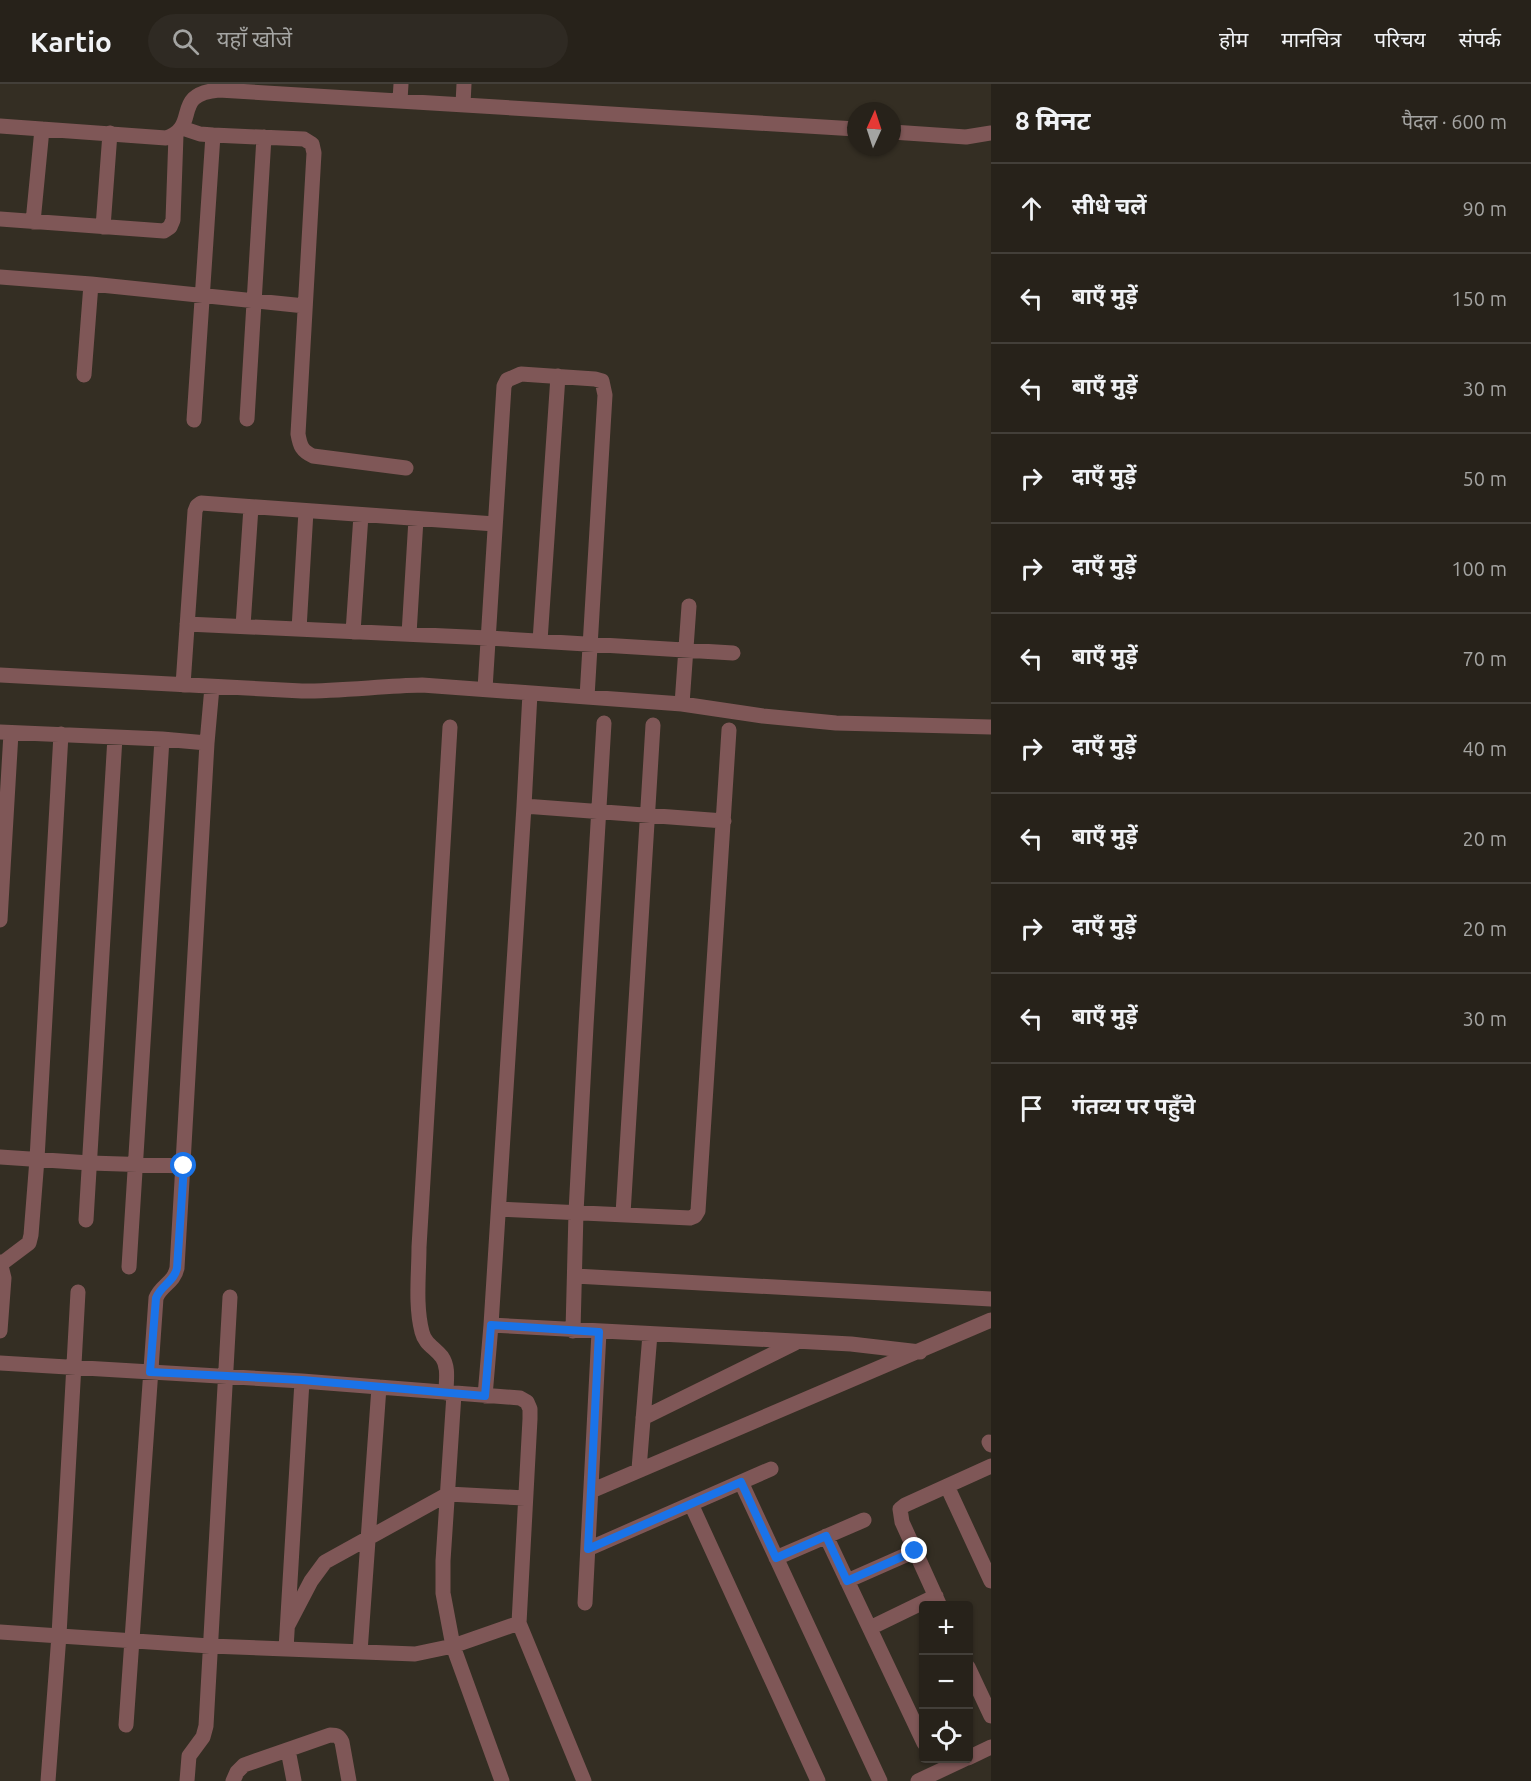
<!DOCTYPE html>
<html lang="hi">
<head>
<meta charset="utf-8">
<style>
  body { margin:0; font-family:Ubuntu,"Noto Sans Devanagari",sans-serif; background:#2f2a23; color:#f1f3f6 }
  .controls { position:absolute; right:18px; bottom:18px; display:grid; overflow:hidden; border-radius:6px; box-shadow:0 2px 4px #0004 }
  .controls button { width:54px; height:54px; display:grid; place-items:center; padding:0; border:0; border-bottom:2px solid #433f39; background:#27221a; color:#f1f3f6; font:30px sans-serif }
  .compass { position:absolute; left:847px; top:18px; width:54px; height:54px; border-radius:50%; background:#27221a; box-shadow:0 2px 4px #0004; rotate:3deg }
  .stop { position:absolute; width:18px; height:18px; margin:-14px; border:4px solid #1a73e8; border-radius:50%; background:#fff }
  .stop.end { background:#1a73e8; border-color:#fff; box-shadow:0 2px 6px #0008 }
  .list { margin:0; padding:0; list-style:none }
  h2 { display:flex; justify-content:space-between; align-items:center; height:78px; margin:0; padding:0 24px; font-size:26px }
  h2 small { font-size:20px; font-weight:400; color:#a4a4a2 }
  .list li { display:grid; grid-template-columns:39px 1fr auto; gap:18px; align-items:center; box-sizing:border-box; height:90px; padding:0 24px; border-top:2px solid #433f39 }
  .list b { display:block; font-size:22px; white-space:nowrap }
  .list em { font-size:20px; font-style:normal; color:#a4a4a2 }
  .icon { flex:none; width:33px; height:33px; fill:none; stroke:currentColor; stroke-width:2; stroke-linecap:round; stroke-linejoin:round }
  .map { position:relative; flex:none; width:991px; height:1697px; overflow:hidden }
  header { display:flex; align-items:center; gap:36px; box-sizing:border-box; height:84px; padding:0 30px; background:#27221a; border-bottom:2px solid #433f39 }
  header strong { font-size:28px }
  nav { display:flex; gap:33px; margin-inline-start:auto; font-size:21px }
  .search { width:420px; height:54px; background:#2f2a23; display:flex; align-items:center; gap:15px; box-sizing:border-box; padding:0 21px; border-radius:33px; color:#a4a4a2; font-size:22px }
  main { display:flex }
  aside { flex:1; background:#27221a }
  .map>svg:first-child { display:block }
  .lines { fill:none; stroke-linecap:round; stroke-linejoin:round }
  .minor { stroke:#7f5757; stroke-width:15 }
  .route { stroke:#1a73e8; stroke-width:8 }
</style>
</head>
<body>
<header>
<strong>Kartio</strong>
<div class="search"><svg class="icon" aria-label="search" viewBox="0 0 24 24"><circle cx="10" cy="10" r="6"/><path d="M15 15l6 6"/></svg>यहाँ खोजें</div>
<nav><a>होम</a><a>मानचित्र</a><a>परिचय</a><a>संपर्क</a></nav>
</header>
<main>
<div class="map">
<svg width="991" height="1697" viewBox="0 0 991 1697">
  <rect width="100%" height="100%" fill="#342e23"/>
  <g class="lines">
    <path class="minor" d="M400 16 401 0
      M463 20 464 0
      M0 42 166 54C201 42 170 10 219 6L856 45
      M182 44 200 50 213 51 304 55 312 60 314 69 298 350C300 362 302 367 313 372L406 384
      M892 48 966 53 991 49
      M0 135 164 147 170 143 173 136 176 51
      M33 138 42 45
      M103 143 110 49
      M0 193 91 200 305 222
      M84 291 91 200
      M247 335 264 53
      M194 336 213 51
      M187 540 488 554 733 569
      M243 542 251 423
      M299 545 306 427
      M353 548 361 431
      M409 550 416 435
      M540 557 558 292
      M0 591 302 607C342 607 382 602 422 601L682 620 763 632 836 639 991 643
      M183 601 195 427 197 422 201 419 495 440
      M485 605 504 302 507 296 521 290 595 295 602 297 605 311 587 613
      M530 609 524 722 724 737
      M682 620 689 522
      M0 648 162 655 207 659
      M0 836 11 649
      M0 1073 90 1079 184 1082
      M499 1125 690 1134 695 1132 698 1127 729 646
      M623 1130 653 641
      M86 1136 115 653
      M0 1178 4 1194 0 1247
      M1 1180 29 1159 31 1151 37 1075 61 650
      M129 1183 162 655
      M575 1192 991 1215
      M491 1241 851 1260 920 1268
      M573 1247 576 1128 586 942 604 639
      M0 1279 302 1297 520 1314 527 1318 530 1325V1335L519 1539 584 1697
      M446 1309C446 1297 449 1283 442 1273 434 1263 425 1260 422 1248 415 1221 419 1190 419 1163L450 643
      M454 1310 443 1477V1509L453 1562 502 1697
      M485 1312 491 1241 524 722
      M643 1334 795 1259
      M989 1358 991 1361
      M639 1385 650 1250
      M741 1398 880 1697
      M947 1402 991 1497
      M591 1407 991 1236
      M691 1420 818 1697
      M826 1452 924 1659
      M588 1465 771 1385
      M776 1474 864 1436
      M847 1497 915 1467
      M585 1519 599 1248
      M940 1522 902 1438 900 1425 905 1421 991 1382
      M288 1541 311 1497 325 1478 448 1410 525 1414
      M870 1544 936 1512
      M0 1548 210 1562 415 1570 453 1562 519 1539
      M286 1565 302 1297
      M360 1568 379 1303
      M968 1583 991 1632
      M126 1641 156 1214C161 1201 174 1199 177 1184L207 659 212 603
      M288 1666 294 1697
      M968 1674 991 1663
      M48 1697 59 1551 78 1208
      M187 1697 189 1672 203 1653 206 1642 230 1213
      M233 1697 237 1688 244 1681 330 1651C337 1651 339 1652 342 1658L349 1697
      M918 1697 967 1674"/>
  </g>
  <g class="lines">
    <path class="route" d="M184 1082 177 1184C174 1198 161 1201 156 1214L150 1288 302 1296 485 1312 491 1241 599 1248 588 1465 741 1398 776 1474 826 1452 847 1497 915 1467"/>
  </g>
</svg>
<div class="controls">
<button>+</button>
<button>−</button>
<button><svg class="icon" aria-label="locate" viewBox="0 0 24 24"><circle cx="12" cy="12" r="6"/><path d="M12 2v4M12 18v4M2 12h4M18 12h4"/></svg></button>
</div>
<svg class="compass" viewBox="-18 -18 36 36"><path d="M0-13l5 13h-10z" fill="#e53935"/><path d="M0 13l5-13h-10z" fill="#a4a4a2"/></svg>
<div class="stop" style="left:184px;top:1082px"></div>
<div class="stop end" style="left:915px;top:1467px"></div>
</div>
<aside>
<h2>8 मिनट<small>पैदल · 600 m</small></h2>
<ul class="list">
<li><svg class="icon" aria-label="ahead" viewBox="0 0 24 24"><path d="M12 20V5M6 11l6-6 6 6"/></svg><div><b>सीधे चलें</b></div><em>90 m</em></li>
<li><svg class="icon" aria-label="left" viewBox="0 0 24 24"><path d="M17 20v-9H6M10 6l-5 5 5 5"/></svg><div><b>बाएँ मुड़ें</b></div><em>150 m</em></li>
<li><svg class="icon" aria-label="left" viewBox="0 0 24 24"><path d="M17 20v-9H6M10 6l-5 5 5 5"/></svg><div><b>बाएँ मुड़ें</b></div><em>30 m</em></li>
<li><svg class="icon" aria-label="right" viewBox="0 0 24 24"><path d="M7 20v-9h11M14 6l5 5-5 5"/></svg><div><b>दाएँ मुड़ें</b></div><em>50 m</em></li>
<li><svg class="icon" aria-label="right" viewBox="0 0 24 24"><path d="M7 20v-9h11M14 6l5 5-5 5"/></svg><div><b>दाएँ मुड़ें</b></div><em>100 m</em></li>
<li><svg class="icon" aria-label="left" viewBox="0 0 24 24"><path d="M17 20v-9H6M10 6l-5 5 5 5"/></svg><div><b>बाएँ मुड़ें</b></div><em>70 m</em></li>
<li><svg class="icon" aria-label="right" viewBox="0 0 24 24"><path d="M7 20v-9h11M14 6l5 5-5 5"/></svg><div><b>दाएँ मुड़ें</b></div><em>40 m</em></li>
<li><svg class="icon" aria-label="left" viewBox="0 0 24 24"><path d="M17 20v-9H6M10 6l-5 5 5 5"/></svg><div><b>बाएँ मुड़ें</b></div><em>20 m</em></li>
<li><svg class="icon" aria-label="right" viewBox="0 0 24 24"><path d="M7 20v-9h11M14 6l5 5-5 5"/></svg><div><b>दाएँ मुड़ें</b></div><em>20 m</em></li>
<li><svg class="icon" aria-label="left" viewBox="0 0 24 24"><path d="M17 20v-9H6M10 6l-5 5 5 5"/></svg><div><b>बाएँ मुड़ें</b></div><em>30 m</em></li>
<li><svg class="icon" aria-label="arrive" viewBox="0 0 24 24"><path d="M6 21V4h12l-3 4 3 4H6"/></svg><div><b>गंतव्य पर पहुँचे</b></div></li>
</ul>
</aside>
</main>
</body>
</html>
